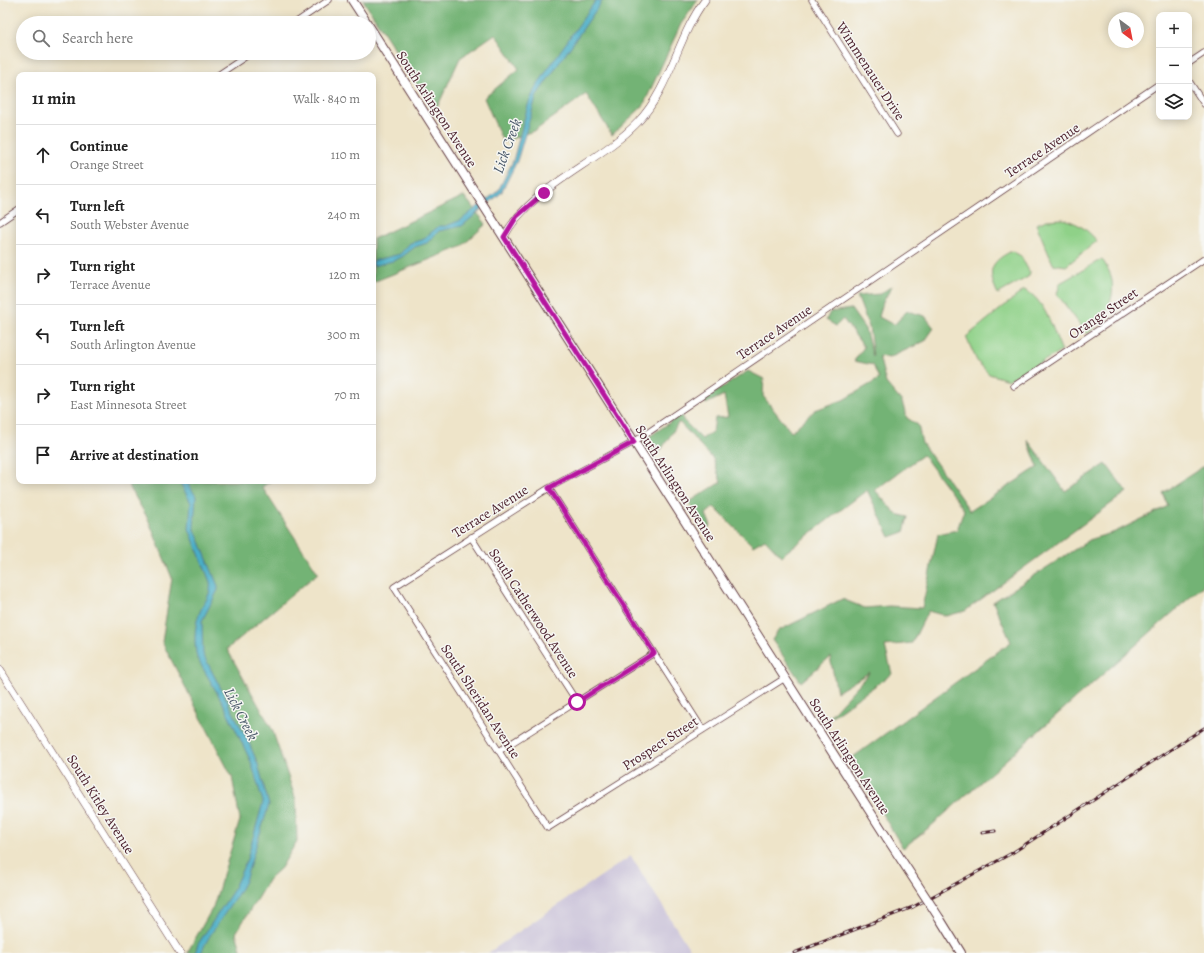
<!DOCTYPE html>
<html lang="en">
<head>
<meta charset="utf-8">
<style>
  body { margin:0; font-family:Alegreya,serif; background:#f2f2f2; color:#222 }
  .controls { position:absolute; right:12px; top:12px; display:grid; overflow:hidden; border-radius:8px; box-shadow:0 2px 10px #0003 }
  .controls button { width:36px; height:36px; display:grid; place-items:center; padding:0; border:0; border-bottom:1px solid #e0e0e0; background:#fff; color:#222; font:20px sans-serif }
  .compass { position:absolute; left:1108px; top:12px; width:36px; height:36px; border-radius:50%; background:#fff; box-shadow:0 2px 10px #0003; rotate:148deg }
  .stop { position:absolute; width:12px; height:12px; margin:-9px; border:3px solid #b5179e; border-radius:50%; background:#fff }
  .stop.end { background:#b5179e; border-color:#fff; box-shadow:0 1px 4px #0008 }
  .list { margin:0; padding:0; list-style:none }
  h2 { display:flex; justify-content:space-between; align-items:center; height:52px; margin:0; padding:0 16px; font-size:17px }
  h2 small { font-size:13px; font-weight:400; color:#767676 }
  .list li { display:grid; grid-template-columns:26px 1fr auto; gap:12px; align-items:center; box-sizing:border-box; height:60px; padding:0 16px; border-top:1px solid #e0e0e0 }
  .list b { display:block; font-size:15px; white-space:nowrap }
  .list p { margin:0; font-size:13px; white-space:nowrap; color:#767676 }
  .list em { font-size:13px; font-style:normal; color:#767676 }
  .icon { flex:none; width:22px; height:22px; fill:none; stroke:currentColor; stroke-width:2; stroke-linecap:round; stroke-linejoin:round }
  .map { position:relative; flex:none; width:1204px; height:953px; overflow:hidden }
  .search { position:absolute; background:#fff; box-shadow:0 2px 10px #0003; left:16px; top:16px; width:360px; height:44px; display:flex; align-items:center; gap:10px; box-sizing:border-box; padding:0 14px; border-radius:22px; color:#767676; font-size:15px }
  .panel { position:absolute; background:#fff; box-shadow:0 2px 10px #0003; left:16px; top:72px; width:360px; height:412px; border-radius:8px }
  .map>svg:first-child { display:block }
  .industrial { fill:#c8c0d8 }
  .green { fill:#8fd188; stroke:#6c785a }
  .forest { fill:#73b374; stroke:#5e6950 }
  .water { fill:#48aec7; stroke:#496679 }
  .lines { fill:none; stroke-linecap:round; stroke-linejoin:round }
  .minor-casing { stroke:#633d43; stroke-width:7 }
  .tertiary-casing { stroke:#633d43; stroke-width:8 }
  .secondary-casing { stroke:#633d43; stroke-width:10 }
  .minor { stroke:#fff; stroke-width:5.5 }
  .tertiary { stroke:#fff; stroke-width:7 }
  .secondary { stroke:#fff; stroke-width:8 }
  .rail-casing { stroke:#4a1f2b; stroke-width:3 }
  .rail { stroke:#f6f6f2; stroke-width:1.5; stroke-dasharray:4.5; stroke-linecap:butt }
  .secondary-bridge-casing { stroke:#633d43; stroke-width:10; stroke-linecap:butt }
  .secondary-bridge { stroke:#fff; stroke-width:8 }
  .route { stroke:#b5179e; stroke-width:5 }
  .labels { text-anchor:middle; stroke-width:3; stroke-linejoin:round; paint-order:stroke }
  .street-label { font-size:14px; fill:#4a1f2b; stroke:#f6f6f2 }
  .water-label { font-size:15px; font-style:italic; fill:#495869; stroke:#f6f6f2 }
</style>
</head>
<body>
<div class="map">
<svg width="1204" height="953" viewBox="0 0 1204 953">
  <rect width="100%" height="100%" fill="#f6f6f2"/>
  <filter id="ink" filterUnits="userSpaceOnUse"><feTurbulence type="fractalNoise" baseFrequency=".025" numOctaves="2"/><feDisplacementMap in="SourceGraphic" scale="8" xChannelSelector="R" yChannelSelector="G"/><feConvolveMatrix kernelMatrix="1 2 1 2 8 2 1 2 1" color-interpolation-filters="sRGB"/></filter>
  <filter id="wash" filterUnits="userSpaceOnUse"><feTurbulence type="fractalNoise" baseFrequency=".012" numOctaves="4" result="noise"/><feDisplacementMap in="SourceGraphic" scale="16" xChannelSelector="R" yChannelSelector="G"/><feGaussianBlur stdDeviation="0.9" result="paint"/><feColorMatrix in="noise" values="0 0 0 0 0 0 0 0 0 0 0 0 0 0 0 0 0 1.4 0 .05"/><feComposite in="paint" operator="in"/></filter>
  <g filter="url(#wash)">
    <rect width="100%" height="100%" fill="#eee4c9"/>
    <path class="industrial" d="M631 856 692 953H488L546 913Z"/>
    <path class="green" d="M1063 219C1078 223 1087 229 1097 241L1066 266 1053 264 1036 224 1047 220Z
      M1012 251 1021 256 1030 273 1028 277 998 294C987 272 989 262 1012 251Z
      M1102 259C1105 264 1109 270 1111 276 1117 299 1105 320 1087 334L1057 294 1060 283Z
      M1024 290C1045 298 1053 331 1062 351L1008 380 989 374 977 361 966 337Z"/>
    <path class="forest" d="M363 0H698L681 24 643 106 612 135 586 94 536 130 503 142 484 98 519 69 495 34 460 58 435 112Z
      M464 196 486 224 461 247 373 282V239Z
      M892 286 883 302 879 317 894 325 907 311 925 316 934 328 925 341 889 358 879 356 886 383 902 402 907 418 918 425 922 443 970 511 1038 467 1027 439 1065 491 1106 464 1127 492 965 611 946 616 928 611 912 643 885 646 892 674 825 721 870 672 837 692 830 657 801 682 772 640 778 631 842 599 865 608 889 606 922 608 938 534 957 530 964 510 923 455 875 490 896 514 908 517 904 532 890 537 867 490 781 556 765 539 753 546 714 507 706 514 711 526 704 530 689 502 721 482 713 459 679 422 661 450 654 456 643 441 682 414 683 420 702 439 713 431 715 418 728 417 724 395 706 404 703 400 748 371 764 379 763 396 791 432 815 410 843 400 879 379 873 365 854 361 864 347 843 319 836 326 826 320 830 312 851 309 865 329 873 356 869 327 857 296 880 294Z
      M1204 466V585L931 826 903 848 849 760 1011 642 993 602 1091 539 1115 532 1168 506 1163 493Z
      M126 481H271L262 487 318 573 227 649 272 729 296 800 297 841 281 868 269 879 236 933 242 953H187L213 907 240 820 232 777 162 642 172 578 148 519Z"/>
    <path class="water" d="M596 0H603L537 95 517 161 501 193 462 226 439 231 427 243 415 247 402 257 393 261 373 266V261L400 254 410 243 422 240 439 226H446L461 220 498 191 513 161 528 105 534 91 547 70Z
      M179 481H186L196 496 194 527 218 586V590L202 621 203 654 249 743 258 764 269 805 245 881C233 906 212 927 201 953H195L198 944 232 892 247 859 263 802 251 762 224 705 197 658C194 646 194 627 199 614 203 603 212 595 210 582L189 529 191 503Z"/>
  </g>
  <g filter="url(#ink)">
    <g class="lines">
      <g class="minor-casing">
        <path id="minor" d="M812 0 897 134
          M295 23 329 0
          M1189 63 1204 53
          M218 75 251 53
          M1189 81 1204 104
          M0 222 19 209
          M1014 386 1204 259
          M549 488 703 730
          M471 537 577 702
          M785 678 548 828 394 587 549 488 634 442 1159 84
          M499 751 654 653"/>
      </g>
      <g class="tertiary-casing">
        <path id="tertiary" d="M504 237C530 187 599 163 638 122 671 87 677 37 705 0
          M0 670 180 953"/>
      </g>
      <g class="secondary-casing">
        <path id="secondary" d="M352 0 367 23
          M369 26 887 838
          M940 919 961 953"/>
      </g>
      <use href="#minor" class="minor"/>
      <use href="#tertiary" class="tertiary"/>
      <use href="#secondary" class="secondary"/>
      <g class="rail-casing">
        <path id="rail" d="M982 833 995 831
          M794 953 913 907 1012 853 1204 728"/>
      </g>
      <use href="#rail" class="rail"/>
      <g class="secondary-bridge-casing">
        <path id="secondary-bridge" d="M887 838 940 919"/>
      </g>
      <use href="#secondary-bridge" class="secondary-bridge"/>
    </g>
  </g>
  <g class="lines" filter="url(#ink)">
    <path class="route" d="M544 193 517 216 504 237 634 442 549 488 654 653 577 702"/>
  </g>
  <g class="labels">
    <g class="street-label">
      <text transform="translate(871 71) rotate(57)" y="5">Wimmenauer Drive</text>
      <text transform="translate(437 109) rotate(57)" y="5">South Arlington Avenue</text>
      <text transform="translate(1042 150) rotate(-34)" y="5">Terrace Avenue</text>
      <text transform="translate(1103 313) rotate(-34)" y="5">Orange Street</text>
      <text transform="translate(774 332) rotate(-34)" y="5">Terrace Avenue</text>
      <text transform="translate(676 483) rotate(57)" y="5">South Arlington Avenue</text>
      <text transform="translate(490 511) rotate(-32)" y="5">Terrace Avenue</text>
      <text transform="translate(534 613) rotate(57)" y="5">South Catherwood Avenue</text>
      <text transform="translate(481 701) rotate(57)" y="5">South Sheridan Avenue</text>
      <text transform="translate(660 743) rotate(-33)" y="5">Prospect Street</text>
      <text transform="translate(850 756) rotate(57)" y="5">South Arlington Avenue</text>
      <text transform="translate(101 804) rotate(58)" y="5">South Kitley Avenue</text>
    </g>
    <g class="water-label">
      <text transform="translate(507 146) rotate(-70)" y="5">Lick Creek</text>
      <text transform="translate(241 714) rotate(63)" y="5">Lick Creek</text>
    </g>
  </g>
</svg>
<div class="controls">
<button>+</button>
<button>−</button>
<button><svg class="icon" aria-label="layers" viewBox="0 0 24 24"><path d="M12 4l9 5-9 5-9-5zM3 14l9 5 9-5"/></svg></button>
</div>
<svg class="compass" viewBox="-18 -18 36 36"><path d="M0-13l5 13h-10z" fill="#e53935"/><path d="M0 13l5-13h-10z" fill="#767676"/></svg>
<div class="stop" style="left:577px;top:702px"></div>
<div class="stop end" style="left:544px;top:193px"></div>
<div class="search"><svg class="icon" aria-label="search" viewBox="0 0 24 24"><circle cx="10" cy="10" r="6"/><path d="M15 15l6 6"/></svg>Search here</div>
<section class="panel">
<h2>11 min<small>Walk · 840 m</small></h2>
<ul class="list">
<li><svg class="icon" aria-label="ahead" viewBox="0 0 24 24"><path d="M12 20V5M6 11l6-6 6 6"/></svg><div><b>Continue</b><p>Orange Street</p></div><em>110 m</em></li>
<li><svg class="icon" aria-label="left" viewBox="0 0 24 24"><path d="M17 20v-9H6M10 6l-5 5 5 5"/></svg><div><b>Turn left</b><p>South Webster Avenue</p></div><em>240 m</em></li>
<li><svg class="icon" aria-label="right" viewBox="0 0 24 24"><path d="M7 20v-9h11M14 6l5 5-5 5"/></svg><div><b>Turn right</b><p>Terrace Avenue</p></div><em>120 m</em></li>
<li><svg class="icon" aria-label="left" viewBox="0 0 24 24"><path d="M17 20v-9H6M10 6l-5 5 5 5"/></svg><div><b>Turn left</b><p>South Arlington Avenue</p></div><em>300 m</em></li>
<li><svg class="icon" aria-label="right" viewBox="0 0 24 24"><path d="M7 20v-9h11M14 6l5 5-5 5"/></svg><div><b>Turn right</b><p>East Minnesota Street</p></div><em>70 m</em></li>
<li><svg class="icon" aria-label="arrive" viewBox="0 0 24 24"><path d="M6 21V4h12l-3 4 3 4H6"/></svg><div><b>Arrive at destination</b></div></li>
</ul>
</section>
</div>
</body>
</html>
